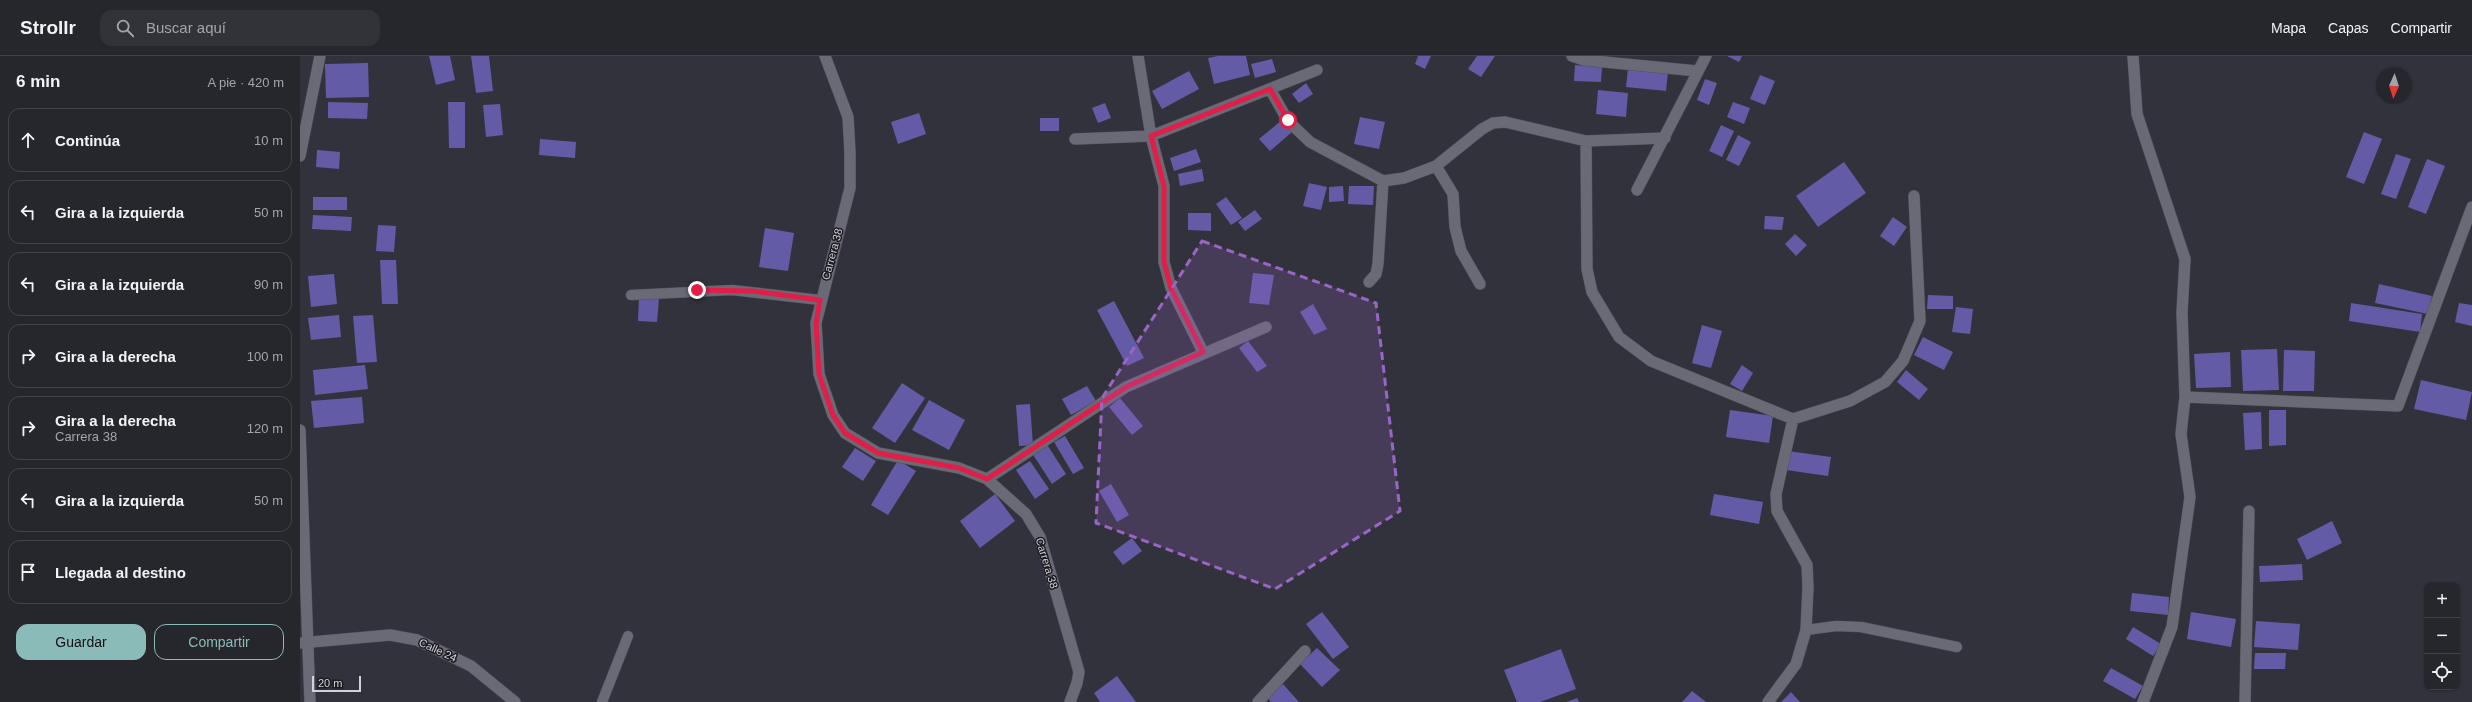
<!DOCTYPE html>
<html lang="es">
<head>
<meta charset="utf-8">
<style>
  body { margin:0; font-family:Arial,sans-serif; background:#323239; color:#f1f3f6 }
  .controls { position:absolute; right:12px; bottom:12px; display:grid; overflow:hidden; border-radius:8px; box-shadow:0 1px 3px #0004 }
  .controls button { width:36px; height:36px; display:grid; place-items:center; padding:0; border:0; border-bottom:1px solid #424349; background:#26262d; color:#f1f3f6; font:20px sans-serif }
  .compass { position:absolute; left:2076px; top:12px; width:36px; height:36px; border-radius:50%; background:#26262d; box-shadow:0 1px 3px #0004; rotate:183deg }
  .scale { position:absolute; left:12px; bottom:10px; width:49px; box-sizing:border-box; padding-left:4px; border:2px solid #d1d1d8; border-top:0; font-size:11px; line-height:14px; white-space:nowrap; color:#d1d1d8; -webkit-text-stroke:3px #1a1a1f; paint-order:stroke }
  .stop { position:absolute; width:12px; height:12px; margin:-9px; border:3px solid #e11d48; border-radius:50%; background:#fff }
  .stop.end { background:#e11d48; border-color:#fff; box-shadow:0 1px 4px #0008 }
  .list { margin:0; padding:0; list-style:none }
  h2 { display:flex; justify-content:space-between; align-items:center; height:52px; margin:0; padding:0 16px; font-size:17px }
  h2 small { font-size:13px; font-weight:400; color:#a4a5aa }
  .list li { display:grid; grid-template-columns:26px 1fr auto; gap:12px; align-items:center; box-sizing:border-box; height:64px; margin:0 8px 8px; padding:0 8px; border:1px solid #424349; border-radius:12px }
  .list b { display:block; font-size:15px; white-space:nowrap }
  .list p { margin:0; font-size:13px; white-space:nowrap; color:#a4a5aa }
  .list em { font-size:13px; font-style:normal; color:#a4a5aa }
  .actions { display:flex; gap:8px; padding:12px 16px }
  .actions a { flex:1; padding:9px 0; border:1px solid #8bbbb9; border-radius:12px; text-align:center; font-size:14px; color:#8bbbb9 }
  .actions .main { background:#8bbbb9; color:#111 }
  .icon { flex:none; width:22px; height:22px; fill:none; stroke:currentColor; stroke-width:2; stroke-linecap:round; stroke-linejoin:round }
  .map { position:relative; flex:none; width:2172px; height:646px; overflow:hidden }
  header { display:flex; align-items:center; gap:24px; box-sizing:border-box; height:56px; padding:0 20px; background:#26262d; border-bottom:1px solid #424349 }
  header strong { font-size:19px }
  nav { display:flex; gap:22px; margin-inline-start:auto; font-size:14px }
  .search { width:280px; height:36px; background:#323239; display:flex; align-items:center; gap:10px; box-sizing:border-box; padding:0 14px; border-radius:12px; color:#a4a5aa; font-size:15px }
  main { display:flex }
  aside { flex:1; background:#26262d }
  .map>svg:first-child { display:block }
  .building { fill:#645ba6 }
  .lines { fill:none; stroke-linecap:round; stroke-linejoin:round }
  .service-casing { stroke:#515059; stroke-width:11 }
  .minor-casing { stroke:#515059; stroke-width:12 }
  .tertiary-casing { stroke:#515059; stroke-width:12 }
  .service { stroke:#6a6976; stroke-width:10 }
  .minor { stroke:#6a6976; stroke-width:11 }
  .tertiary { stroke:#6a6976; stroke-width:11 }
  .route { stroke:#e11d48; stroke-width:5 }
  .marked { fill:#9966c8; fill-opacity:0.2; stroke:#9966c8; stroke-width:3; stroke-dasharray:8 5; stroke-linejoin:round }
  .labels { text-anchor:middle; stroke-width:3; stroke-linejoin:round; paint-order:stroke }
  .street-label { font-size:11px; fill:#d1d1d8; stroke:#1a1a1f }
</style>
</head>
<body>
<header>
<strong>Strollr</strong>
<div class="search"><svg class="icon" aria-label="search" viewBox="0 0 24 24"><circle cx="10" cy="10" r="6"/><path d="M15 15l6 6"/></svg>Buscar aquí</div>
<nav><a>Mapa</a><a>Capas</a><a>Compartir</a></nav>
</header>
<main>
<aside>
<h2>6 min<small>A pie · 420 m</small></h2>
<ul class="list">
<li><svg class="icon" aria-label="ahead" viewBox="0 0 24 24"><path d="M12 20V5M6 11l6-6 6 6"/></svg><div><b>Continúa</b></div><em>10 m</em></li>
<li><svg class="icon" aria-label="left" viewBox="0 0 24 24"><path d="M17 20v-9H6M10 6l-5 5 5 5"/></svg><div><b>Gira a la izquierda</b></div><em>50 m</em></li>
<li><svg class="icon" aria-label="left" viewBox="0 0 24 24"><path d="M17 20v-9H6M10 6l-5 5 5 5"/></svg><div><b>Gira a la izquierda</b></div><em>90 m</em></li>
<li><svg class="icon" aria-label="right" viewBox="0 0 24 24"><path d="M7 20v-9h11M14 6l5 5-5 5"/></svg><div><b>Gira a la derecha</b></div><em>100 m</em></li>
<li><svg class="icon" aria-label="right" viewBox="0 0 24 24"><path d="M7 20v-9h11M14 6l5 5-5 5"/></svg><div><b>Gira a la derecha</b><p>Carrera 38</p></div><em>120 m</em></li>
<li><svg class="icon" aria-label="left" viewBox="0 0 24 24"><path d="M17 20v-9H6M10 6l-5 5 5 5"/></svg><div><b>Gira a la izquierda</b></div><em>50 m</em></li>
<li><svg class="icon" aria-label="arrive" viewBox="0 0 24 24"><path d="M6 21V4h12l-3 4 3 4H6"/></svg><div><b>Llegada al destino</b></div></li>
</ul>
<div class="actions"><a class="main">Guardar</a><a>Compartir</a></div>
</aside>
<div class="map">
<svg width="2172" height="646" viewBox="0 0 2172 646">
  <rect width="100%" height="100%" fill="#32323c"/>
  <path class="building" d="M129 0H150L155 24 136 29Z
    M171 0H189L193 35 176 37Z
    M918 0H946L950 19 914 28 908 2Z
    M1118 0H1131L1125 13 1115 8Z
    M1177 0H1195L1181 21 1168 13Z
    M1427 0H1442L1439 6Z
    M972 3 976 16 955 22 951 8Z
    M68 7 69 41 26 42 25 8Z
    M1275 9 1302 11 1301 26 1274 25Z
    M1328 12 1368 16 1366 35 1326 31Z
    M889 15 899 33 862 53 852 35Z
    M1460 19 1475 25 1465 49 1450 43Z
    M1405 23 1417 27 1409 49 1397 44Z
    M1006 27 1013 38 999 47 992 38Z
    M1298 34 1328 37 1326 61 1296 58Z
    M28 46 68 47 67 63 28 62Z
    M148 46H165V92H149Z
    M1433 46 1450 52 1444 68 1427 61Z
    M805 47 811 62 798 67 792 52Z
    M200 48 203 79 186 81 183 49Z
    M619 57 626 78 598 88 591 66Z
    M1060 61 1085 66 1079 93 1054 88Z
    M740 62H759V75H740Z
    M982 64 992 76 970 95 959 83Z
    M1421 69 1434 75 1422 101 1409 95Z
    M2064 76 2082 83 2064 128 2046 121Z
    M1438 79 1451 86 1439 110 1426 104Z
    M240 83 276 86 275 102 239 99Z
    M896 93 901 106 874 115 870 102Z
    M17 94 40 96 39 113 16 111Z
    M2096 98 2111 103 2096 143 2081 138Z
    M2127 103 2145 110 2126 158 2108 151Z
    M1544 106 1566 137 1518 171 1496 140Z
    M902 113 904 125 880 130 878 118Z
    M1009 127 1027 131 1021 154 1003 150Z
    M1043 130 1044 145 1029 146V131Z
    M1049 130H1074L1073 149 1048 148Z
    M13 141H47V154H13Z
    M926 141 942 162 931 169 916 148Z
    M955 154 962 163 945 175 938 166Z
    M888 157H911V175L888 174Z
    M13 159 52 161 51 175 12 173Z
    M1465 160 1484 161 1482 174 1464 173Z
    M1593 161 1607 171 1594 190 1580 180Z
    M78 169 96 170 94 196 76 195Z
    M465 172 494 177 488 215 459 211Z
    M1495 178 1507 189 1496 200 1485 188Z
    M80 204H96L98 248H82Z
    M953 217 974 219 969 249 949 247Z
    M34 218 37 248 11 251 8 220Z
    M2079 228 2132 240 2128 258 2075 247Z
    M1628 239 1653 240V253H1627Z
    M339 241 359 242 357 266 338 265Z
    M814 245 844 302 827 310 797 254Z
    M2051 247 2122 258 2120 276 2049 265Z
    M2159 247 2172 249V270L2155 266Z
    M1013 248 1027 273 1014 279 1000 256Z
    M1656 251 1673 253 1670 278 1652 276Z
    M39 259 41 281 11 284 8 262Z
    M73 259 77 306 57 307 53 260Z
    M1402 269 1422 275 1411 312 1392 307Z
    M1623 281 1653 296 1644 314 1614 299Z
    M948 285 967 310 957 316 939 292Z
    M1977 293 1979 334 1943 335 1941 294Z
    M1984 294 2015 295 2014 335H1983Z
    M1930 296 1931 331 1896 332 1894 298Z
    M65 309 68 333 15 339 13 314Z
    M1442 309 1453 317 1442 335 1430 328Z
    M1606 314 1628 333 1619 344 1597 326Z
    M2121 324 2172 336 2166 364 2114 353Z
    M602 327 625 342 595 387 572 372Z
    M787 330 796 345 771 359 762 343Z
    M62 341 64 367 14 372 11 345Z
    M820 342 843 370 832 379 809 351Z
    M629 344 665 364 649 394 612 374Z
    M730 348 733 389 719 390 716 349Z
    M1430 354 1473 360 1469 387 1426 381Z
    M1969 354H1986V389L1969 390Z
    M1961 356 1962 393 1945 394 1943 357Z
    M765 380 784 412 773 418 754 386Z
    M746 387 766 418 752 428 732 397Z
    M555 392 576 405 563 425 542 411Z
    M1488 395 1531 401 1528 420 1486 414Z
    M598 404 616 415 588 459 571 449Z
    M730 405 749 433 735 443 716 414Z
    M811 428 829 459 817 466 799 435Z
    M695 438 715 465 680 492 660 465Z
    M1414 438 1463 446 1459 468 1410 459Z
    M2032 465 2042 487 2007 504 1997 483Z
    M832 482 842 495 823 509 813 496Z
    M2002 508 2003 524 1960 526 1959 510Z
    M1832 537 1869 541 1868 559 1830 555Z
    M1022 556 1049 591 1033 603 1006 568Z
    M1891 556 1936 563 1931 591 1887 583Z
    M1956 565 2000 568 1998 594 1954 591Z
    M1833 571 1861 588 1853 600 1826 583Z
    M1017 592 1040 614 1022 631 1000 608Z
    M1261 593 1276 633 1240 646H1217L1204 614Z
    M1955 597H1986L1985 613H1954Z
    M1811 612 1843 630 1835 643 1803 625Z
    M817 620 836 646H800L794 637Z
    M983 628 999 646H971L967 641Z
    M1392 635 1406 646H1382Z
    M1491 636 1500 646H1481Z
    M1277 642 1279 646H1266Z"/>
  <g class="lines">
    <g class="service-casing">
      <path id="service" d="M331 239 432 234 520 244
        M1506 574 1536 570 1561 571 1657 591
        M302 646 328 580"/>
    </g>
    <g class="minor-casing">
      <path id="minor" d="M525 0 548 61 550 97V132L516 267 519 318 533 359 545 377 578 397 659 412 687 423 726 458 740 481 779 616 777 627 770 646
        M838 0 851 80 864 130V206L871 232 903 296
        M1272 0 1284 4 1397 15
        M1833 0 1837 58 1885 203 1882 257 1885 341 1881 378 1890 441 1872 571 1843 646
        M970 33 988 65 1010 86 1083 125 1104 122 1136 110 1182 73 1193 67 1205 66 1286 85 1365 82
        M775 83 851 80 1017 14
        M1286 85 1287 213 1292 236 1319 281 1351 305 1493 363
        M0 100 20 0
        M1136 110 1153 138 1155 171 1161 195 1180 228
        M1337 134 1406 0
        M1069 226 1076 218 1078 208 1083 125
        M1885 341 2098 350 2172 151
        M0 374 10 646
        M687 423 826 331 966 271
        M958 646 1005 595
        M1468 646 1496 608 1506 574 1508 531 1507 509 1477 455 1476 438 1493 363 1550 345 1585 326 1603 305 1620 265 1614 140
        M1945 646 1949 455"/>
    </g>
    <g class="tertiary-casing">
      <path id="tertiary" d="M0 587 90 579 117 584 171 610 215 646"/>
    </g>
    <use href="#service" class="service"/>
    <use href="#minor" class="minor"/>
    <use href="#tertiary" class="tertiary"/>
  </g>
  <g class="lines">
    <path class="route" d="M397 234 452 235 520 244 516 267 519 318 533 359 545 377 578 397 659 412 687 423 826 331 903 296 871 232 864 206V130L851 80 970 33 988 64"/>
  </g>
  <path class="marked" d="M902 185 1076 247 1100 455 975 533 796 467 802 342Z"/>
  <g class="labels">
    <g class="street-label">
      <text transform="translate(532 198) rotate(-75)" y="4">Carrera 38</text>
      <text transform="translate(747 507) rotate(73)" y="4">Carrera 38</text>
      <text transform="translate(138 594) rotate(25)" y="4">Calle 24</text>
    </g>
  </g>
</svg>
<div class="controls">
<button>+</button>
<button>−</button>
<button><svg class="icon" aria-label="locate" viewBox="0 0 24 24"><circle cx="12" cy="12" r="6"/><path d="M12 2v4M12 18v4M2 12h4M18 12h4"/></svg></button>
</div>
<svg class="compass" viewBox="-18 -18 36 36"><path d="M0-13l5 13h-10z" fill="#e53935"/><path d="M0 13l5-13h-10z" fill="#a4a5aa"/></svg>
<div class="scale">20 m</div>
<div class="stop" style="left:988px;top:64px"></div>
<div class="stop end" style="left:397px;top:234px"></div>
</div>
</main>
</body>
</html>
